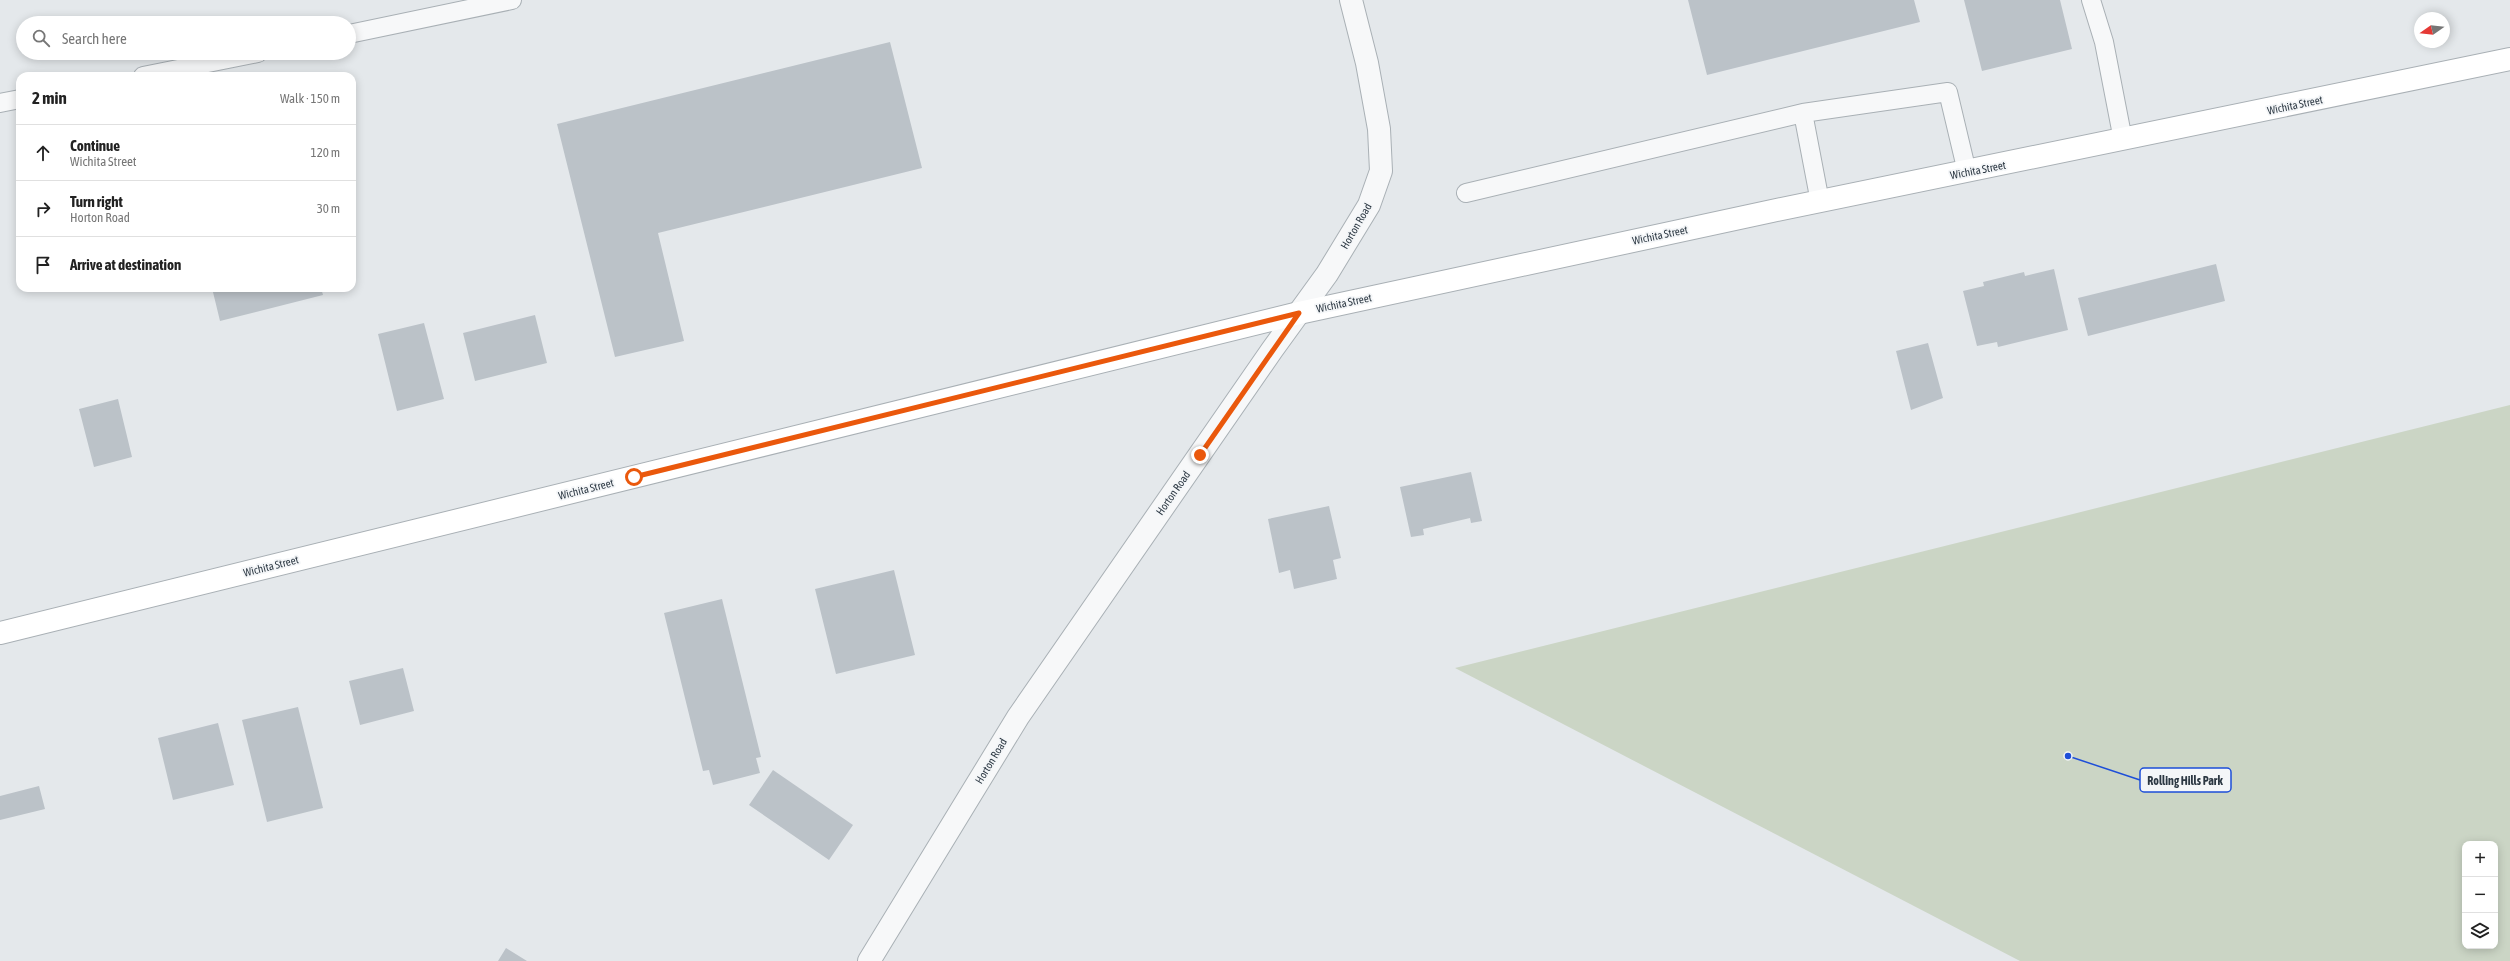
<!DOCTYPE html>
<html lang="en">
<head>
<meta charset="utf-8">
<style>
  body { margin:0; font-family:"Asap Condensed",sans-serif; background:#f2f2f2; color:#222 }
  .controls { position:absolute; right:12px; bottom:12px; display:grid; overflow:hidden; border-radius:8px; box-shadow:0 2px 10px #0003 }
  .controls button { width:36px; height:36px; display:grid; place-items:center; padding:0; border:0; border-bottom:1px solid #e0e0e0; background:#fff; color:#222; font:20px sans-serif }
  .compass { position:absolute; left:2414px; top:12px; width:36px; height:36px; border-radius:50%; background:#fff; box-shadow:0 2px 10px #0003; rotate:256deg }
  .stop { position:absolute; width:12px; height:12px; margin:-9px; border:3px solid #ea580c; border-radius:50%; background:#fff }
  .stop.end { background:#ea580c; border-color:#fff; box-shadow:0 1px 4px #0008 }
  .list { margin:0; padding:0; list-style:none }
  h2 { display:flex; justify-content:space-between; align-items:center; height:52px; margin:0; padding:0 16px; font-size:17px }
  h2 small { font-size:13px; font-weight:400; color:#767676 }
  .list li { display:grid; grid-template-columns:26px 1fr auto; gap:12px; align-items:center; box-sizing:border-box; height:56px; padding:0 16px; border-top:1px solid #e0e0e0 }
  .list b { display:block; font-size:15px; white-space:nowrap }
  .list p { margin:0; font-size:13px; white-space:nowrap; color:#767676 }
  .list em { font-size:13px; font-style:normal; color:#767676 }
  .icon { flex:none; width:22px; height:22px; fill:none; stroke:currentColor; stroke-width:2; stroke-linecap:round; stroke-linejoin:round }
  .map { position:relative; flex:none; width:2510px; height:961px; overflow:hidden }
  .search { position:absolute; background:#fff; box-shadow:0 2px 10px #0003; left:16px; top:16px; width:340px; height:44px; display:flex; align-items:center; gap:10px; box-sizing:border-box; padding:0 14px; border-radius:22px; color:#767676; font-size:15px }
  .panel { position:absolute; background:#fff; box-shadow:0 2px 10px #0003; left:16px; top:72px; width:340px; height:220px; border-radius:12px }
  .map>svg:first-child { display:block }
  .green { fill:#cbd5c5; fill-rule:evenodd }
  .building { fill:#bbc2c8 }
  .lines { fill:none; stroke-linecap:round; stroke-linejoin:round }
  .service-casing { stroke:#a9b0b5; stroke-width:20 }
  .tertiary-casing { stroke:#a9b0b5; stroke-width:24 }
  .secondary-casing { stroke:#a9b0b5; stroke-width:24 }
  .service { stroke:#f7f8f9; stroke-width:18 }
  .tertiary { stroke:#f7f8f9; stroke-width:22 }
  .secondary { stroke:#fff; stroke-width:22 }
  .route { stroke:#ea580c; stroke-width:5 }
  .labels { text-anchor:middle; stroke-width:3.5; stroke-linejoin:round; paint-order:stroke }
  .street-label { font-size:11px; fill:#2c3843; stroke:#f4f6f8 }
  .leader { fill:none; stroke:#1d4ed8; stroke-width:1.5 }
  .callout-dot { fill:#1d4ed8; stroke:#f4f6f8; stroke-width:1.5 }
  .callout { fill:#f4f6f8; stroke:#1d4ed8; stroke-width:1.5 }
  .callout-label { font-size:12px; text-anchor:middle; font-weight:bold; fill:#2c3843 }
</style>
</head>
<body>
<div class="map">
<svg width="2510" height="961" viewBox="0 0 2510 961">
  <rect width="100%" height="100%" fill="#e4e8eb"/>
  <path class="green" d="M2510 405V961H2020L1455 668ZM2465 844H2495V946H2465Z"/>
  <path class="building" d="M1688 0H1914L1920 22 1707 75Z
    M1964 0H2060L2072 49 1982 71Z
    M890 42 922 168 658 233 684 341 615 357 557 124Z
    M2216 264 2225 301 2088 336 2078 298Z
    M2054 269 2068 330 1998 347 1997 342 1977 346 1963 291 1984 286 1983 282 2024 272 2025 276Z
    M212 288H321L323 295 220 321Z
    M535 315 547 363 475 381 463 333Z
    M424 323 444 399 397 411 378 334Z
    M1928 343 1943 398 1911 410 1896 351Z
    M118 399 132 457 94 467 79 409Z
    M1471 472 1482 521 1471 523 1470 518 1423 529 1424 535 1411 537 1400 487Z
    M1329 506 1341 558 1333 560 1337 579 1294 589 1290 570 1279 573 1268 519Z
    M894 570 915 655 836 674 815 589Z
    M722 599 761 757 756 758 760 773 713 785 709 770 703 771 664 613Z
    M403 668 414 711 360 725 349 681Z
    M298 707 323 808 267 822 242 720Z
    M218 723 234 785 173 800 158 738Z
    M773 770 853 825 829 860 749 805Z
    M39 786 45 809 0 820V796Z
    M506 948 527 961H498Z"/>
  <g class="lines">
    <g class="service-casing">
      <path id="service" d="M2091 0 2104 42 2123 140
        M349 34 512 0
        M143 76 258 53
        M0 103 20 99
        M1803 113 1948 92 1967 172
        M1466 193 1803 113 1820 202"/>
    </g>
    <g class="tertiary-casing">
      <path id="tertiary" d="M869 961 1018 717 1272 350 1327 274 1369 205 1381 171 1379 129 1367 63 1351 0"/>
    </g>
    <g class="secondary-casing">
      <path id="secondary" d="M0 633 1299 313 1772 211 2510 59"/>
    </g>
    <use href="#service" class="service"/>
    <use href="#tertiary" class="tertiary"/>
    <use href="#secondary" class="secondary"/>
  </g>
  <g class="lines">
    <path class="route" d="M634 477 1299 313 1200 455"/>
  </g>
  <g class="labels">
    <g class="street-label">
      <text transform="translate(2295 105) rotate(-12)" y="4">Wichita Street</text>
      <text transform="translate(1978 170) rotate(-11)" y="4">Wichita Street</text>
      <text transform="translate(1356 226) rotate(-60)" y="4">Horton Road</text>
      <text transform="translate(1660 235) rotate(-12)" y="4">Wichita Street</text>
      <text transform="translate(1344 303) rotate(-12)" y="4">Wichita Street</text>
      <text transform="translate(586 489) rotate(-14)" y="4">Wichita Street</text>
      <text transform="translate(1173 493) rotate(-55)" y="4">Horton Road</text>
      <text transform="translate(271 566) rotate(-14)" y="4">Wichita Street</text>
      <text transform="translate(991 761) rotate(-59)" y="4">Horton Road</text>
    </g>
  </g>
  <path class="leader" d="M2068 756L2140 780"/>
  <circle class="callout-dot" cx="2068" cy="756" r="4"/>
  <rect class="callout" x="2140" y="768" width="91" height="24" rx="4"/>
  <g class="callout-label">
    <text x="2185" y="785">Rolling Hills Park</text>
  </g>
</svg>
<div class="controls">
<button>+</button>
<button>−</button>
<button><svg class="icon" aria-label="layers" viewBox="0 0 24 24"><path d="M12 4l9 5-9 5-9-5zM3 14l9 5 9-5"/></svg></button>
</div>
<svg class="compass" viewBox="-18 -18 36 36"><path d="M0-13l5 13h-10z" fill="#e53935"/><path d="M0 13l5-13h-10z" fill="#767676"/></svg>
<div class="stop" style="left:634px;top:477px"></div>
<div class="stop end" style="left:1200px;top:455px"></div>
<div class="search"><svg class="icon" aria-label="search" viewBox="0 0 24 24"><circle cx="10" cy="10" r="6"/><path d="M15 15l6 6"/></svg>Search here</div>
<section class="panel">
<h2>2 min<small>Walk · 150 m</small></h2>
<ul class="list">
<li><svg class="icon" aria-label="ahead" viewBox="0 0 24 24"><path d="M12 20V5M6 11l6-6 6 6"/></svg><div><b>Continue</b><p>Wichita Street</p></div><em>120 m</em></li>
<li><svg class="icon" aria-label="right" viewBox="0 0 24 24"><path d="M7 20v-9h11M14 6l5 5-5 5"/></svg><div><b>Turn right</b><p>Horton Road</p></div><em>30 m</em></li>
<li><svg class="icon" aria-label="arrive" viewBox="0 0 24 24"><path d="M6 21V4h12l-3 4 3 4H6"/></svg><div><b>Arrive at destination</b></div></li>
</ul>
</section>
</div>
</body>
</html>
